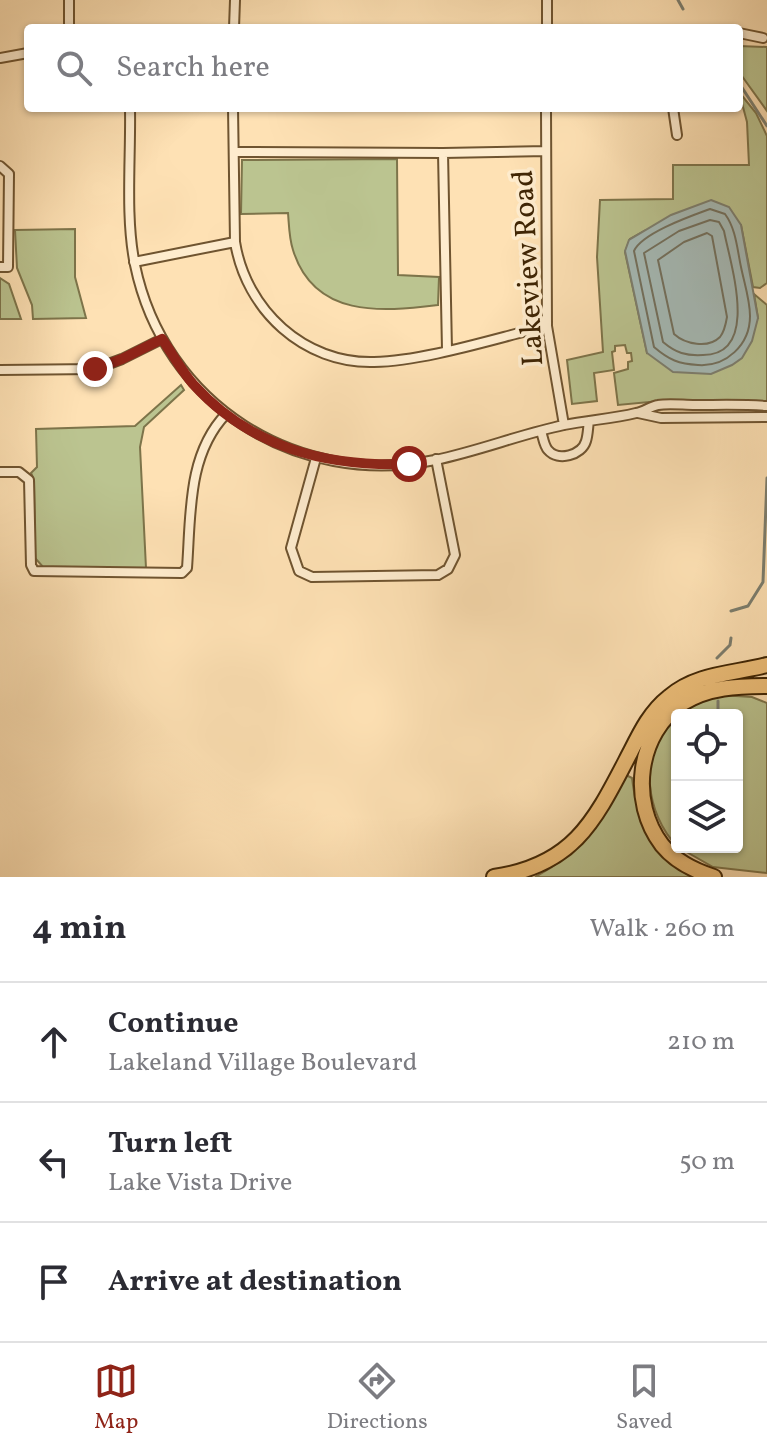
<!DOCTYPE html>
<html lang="en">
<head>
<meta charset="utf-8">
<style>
  body { margin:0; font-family:Vollkorn,serif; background:#f2f2f3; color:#2b2b33 }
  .controls { position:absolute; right:24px; bottom:24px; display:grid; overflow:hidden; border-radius:8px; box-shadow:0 2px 6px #0004 }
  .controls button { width:72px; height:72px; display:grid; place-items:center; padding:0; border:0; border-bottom:2px solid #e1e1e2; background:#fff; color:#2b2b33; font:40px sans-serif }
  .stop { position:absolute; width:24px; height:24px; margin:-18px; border:6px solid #8f2418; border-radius:50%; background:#fff }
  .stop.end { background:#8f2418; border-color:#fff; box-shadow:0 2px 8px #0008 }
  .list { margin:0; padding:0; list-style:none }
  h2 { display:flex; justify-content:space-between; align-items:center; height:104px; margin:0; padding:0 32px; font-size:34px }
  h2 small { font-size:26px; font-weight:400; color:#7c7c81 }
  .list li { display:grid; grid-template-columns:52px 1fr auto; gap:24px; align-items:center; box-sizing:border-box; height:120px; padding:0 32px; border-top:2px solid #e1e1e2 }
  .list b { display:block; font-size:30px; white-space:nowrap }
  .list p { margin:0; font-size:26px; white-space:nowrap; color:#7c7c81 }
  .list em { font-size:26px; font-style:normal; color:#7c7c81 }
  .icon { flex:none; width:44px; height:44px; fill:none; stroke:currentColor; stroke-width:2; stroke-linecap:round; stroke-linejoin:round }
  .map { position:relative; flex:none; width:767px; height:877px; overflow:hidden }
  .search { position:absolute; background:#fff; box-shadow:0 2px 6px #0004; left:24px; right:24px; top:24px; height:88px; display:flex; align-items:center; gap:20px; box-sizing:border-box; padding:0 28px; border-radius:8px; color:#7c7c81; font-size:30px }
  .sheet { height:464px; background:#fff }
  nav { display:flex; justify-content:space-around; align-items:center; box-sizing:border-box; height:112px; border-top:2px solid #e1e1e2; background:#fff; font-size:22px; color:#7c7c81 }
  nav a { display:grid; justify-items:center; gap:4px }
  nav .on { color:#8f2418 }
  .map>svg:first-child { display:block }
  .green { fill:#bbc490; stroke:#7d744a; stroke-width:2 }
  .water { fill:#a5bbb8; stroke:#7c7f70; stroke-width:2 }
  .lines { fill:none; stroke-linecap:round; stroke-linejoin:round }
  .shore { stroke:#72705e; stroke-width:2 }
  .stream { stroke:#7c7f70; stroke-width:3 }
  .street-casing { stroke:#6f5430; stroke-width:12 }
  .highway-casing { stroke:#3f2504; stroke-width:18 }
  .street { stroke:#feecce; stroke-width:8 }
  .highway { stroke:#efc07a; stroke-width:14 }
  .route { stroke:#8f2418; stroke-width:10 }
  .labels { text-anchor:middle; stroke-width:7; stroke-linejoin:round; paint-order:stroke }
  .street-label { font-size:30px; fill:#3f2504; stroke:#feecce }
</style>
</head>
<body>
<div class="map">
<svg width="767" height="877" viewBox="0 0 767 877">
  <rect width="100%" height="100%" fill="#fee1b4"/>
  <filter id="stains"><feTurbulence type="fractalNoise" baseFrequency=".0025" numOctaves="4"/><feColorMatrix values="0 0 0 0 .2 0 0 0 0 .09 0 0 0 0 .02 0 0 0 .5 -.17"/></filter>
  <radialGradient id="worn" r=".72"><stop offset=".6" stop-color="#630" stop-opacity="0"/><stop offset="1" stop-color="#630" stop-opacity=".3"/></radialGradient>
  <path class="green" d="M739 46 767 47V111L739 72Z
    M739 92 756 113 767 136V283L760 288 753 287 741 225 646 230 630 239 625 252 647 353 758 318 754 294 767 305V401H660L618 405 614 373 628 369V362L632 361 631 353H627L625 345 615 346V351L612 352 614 370 594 373 597 401 572 404 567 360 603 352 597 257 600 200 673 199V165H749L747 122Z
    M397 159 398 275 439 277 438 305C381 312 314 318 293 250 289 238 289 224 288 213L241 214 242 160Z
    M75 229V277L86 318 33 319 32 305 17 268 15 230Z
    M0 278 9 284 21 319H0Z
    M181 385 184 390 144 427 140 447 146 568H44L35 558 34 480 31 473 37 467 36 429 135 426Z
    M720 695 752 697 767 703V873L713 867 678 847H737V715H677V846C646 815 638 754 670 719 683 705 702 699 720 695Z
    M626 775 632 778C639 837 655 841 698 877H535C583 852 600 821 626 775Z"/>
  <path class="water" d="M711 200 729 207 741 225 758 318 752 341 742 358 732 365 711 374 673 372 647 353 625 251 629 240 671 215Z"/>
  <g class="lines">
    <path class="shore" d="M710 209 725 214C736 229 737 248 741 267 744 282 750 300 750 316 750 345 726 367 698 365 679 364 669 360 654 347L634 251C642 233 691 216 710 209Z
      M710 220 719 222 724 231C730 263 761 355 703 355 686 356 676 353 663 342L644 253 679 231Z
      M707 233 712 236 727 317C726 323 724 332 720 337 708 349 685 344 674 334L658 260 684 242Z"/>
    <path class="stream" d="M678 0 683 9
      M739 83 767 126
      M731 611 748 606 763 582 767 478
      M717 658 730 645 731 638
      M718 701V715"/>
    <g class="street-casing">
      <path id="street" d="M69 0V28
        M547 0V28
        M234 28 235 0
        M739 33 763 38
        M0 58 28 53
        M130 108C131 158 125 217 135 265 164 405 297 488 435 460 479 451 521 434 564 425 588 420 612 419 636 413 643 412 651 406 658 405 669 403 683 405 695 405 718 405 743 404 767 406
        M233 108 235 242C246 310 304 364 374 362 426 361 496 338 547 326
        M546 108 547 326 564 425
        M673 108 677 135
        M234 152 443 153 546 151
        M443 153 447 350
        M0 166 9 174 8 267H0
        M134 262 235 242
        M0 370 95 369 122 359 162 339
        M638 413 661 418 767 417
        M541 431C543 437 544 446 548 450 558 462 582 455 586 441 588 435 588 427 589 421
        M316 458 291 548 299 571 312 577 438 575 448 569 455 555 436 459
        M0 472H19L29 480 31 565 34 571 182 573 187 568C191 515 187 455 226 414"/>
    </g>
    <g class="highway-casing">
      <path id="highway" d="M494 877C576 865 596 818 631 751 641 731 651 711 669 697 697 673 733 674 767 665
        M714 877C695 871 675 861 662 845 629 802 637 733 683 703 708 687 738 686 767 686"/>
    </g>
    <use href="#street" class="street"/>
    <use href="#highway" class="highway"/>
  </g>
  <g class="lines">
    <path class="route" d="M95 369 122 359 162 339C172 353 181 370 193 384 251 448 326 467 409 464"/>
  </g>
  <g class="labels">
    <g class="street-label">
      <text transform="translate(527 268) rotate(-93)" y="10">Lakeview Road</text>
    </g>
  </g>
  <rect width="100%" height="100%" filter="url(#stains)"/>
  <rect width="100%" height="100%" fill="url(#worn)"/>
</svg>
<div class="controls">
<button><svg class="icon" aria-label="locate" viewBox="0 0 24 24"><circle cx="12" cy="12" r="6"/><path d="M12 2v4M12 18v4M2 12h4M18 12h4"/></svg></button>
<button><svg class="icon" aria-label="layers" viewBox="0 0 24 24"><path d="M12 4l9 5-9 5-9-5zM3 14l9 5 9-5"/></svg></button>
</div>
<div class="stop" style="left:409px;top:464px"></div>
<div class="stop end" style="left:95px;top:369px"></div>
<div class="search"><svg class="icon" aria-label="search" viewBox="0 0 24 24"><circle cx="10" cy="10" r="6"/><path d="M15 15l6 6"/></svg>Search here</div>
</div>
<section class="sheet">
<h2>4 min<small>Walk · 260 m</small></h2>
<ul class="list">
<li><svg class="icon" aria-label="ahead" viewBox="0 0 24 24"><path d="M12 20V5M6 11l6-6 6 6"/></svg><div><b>Continue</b><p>Lakeland Village Boulevard</p></div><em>210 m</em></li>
<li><svg class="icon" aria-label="left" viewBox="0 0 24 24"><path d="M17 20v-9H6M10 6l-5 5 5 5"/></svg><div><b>Turn left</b><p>Lake Vista Drive</p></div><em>50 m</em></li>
<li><svg class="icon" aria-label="arrive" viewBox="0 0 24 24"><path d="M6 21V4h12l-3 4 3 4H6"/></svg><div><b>Arrive at destination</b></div></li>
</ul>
</section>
<nav>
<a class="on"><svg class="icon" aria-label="map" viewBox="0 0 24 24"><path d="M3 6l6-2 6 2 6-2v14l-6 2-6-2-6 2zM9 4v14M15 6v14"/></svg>Map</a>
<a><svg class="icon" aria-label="directions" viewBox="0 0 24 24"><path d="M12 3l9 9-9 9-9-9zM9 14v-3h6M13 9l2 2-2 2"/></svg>Directions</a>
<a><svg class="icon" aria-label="saved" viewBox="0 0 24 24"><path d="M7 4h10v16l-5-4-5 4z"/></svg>Saved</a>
</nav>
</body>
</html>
